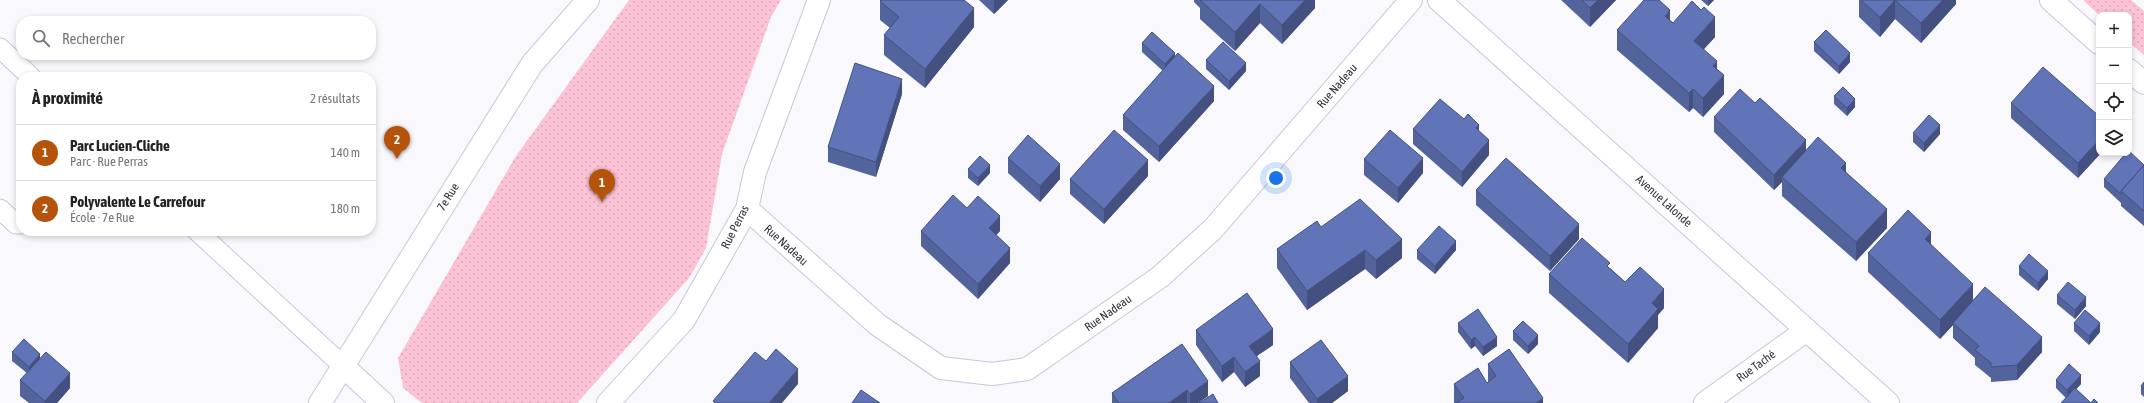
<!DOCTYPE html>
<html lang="fr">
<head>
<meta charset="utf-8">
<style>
  body { margin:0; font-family:"Asap Condensed",sans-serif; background:#f2f2f2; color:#222 }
  .controls { position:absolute; right:12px; top:12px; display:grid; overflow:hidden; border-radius:8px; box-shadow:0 2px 6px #0003 }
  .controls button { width:36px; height:36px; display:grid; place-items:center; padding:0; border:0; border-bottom:1px solid #e0e0e0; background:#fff; color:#222; font:20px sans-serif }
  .you { position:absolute; left:1276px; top:178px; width:14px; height:14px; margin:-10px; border:3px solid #fff; border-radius:50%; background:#1a73e8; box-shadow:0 0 0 6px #1a73e833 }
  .badge { display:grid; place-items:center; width:26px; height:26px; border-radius:50%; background:#b45309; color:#fff; font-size:13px; font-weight:700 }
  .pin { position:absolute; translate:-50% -33px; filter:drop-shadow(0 1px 2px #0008) }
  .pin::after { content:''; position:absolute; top:21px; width:14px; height:12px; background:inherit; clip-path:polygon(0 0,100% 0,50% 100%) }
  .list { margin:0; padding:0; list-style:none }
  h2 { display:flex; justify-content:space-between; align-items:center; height:52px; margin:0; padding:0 16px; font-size:17px }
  h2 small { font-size:13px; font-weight:400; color:#767676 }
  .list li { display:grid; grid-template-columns:26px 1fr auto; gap:12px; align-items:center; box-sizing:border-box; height:56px; padding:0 16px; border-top:1px solid #e0e0e0 }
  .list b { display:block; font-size:15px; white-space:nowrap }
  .list p { margin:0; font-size:13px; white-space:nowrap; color:#767676 }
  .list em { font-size:13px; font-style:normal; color:#767676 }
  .icon { flex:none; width:22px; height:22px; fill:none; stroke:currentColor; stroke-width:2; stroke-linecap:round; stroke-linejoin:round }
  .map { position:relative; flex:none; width:2144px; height:403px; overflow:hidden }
  .search { position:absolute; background:#fff; box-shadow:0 2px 6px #0003; left:16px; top:16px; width:360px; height:44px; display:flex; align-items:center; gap:10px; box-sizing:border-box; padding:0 14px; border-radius:16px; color:#767676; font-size:15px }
  .panel { position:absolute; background:#fff; box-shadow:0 2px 6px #0003; left:16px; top:72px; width:360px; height:164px; border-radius:16px }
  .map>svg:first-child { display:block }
  .grass { fill:url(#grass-dots) }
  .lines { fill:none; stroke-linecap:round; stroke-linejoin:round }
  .service-casing { stroke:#ccc4dc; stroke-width:21 }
  .minor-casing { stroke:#ccc4dc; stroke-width:24 }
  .tertiary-casing { stroke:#ccc4dc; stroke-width:24 }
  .service { stroke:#fff; stroke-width:19 }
  .minor { stroke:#fff; stroke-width:22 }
  .tertiary { stroke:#fff; stroke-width:22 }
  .wall { fill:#53649d }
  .shaded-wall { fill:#445180 }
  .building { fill:#6174b7; stroke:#445180 }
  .labels { text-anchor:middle; stroke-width:4; stroke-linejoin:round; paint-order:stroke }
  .street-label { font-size:12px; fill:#33303a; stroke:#fff }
</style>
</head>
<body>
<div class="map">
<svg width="2144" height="403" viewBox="0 0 2144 403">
  <defs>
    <pattern id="grass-dots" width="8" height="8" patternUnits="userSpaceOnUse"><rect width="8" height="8" fill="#fcc2d5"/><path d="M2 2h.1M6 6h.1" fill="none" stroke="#d8a7b8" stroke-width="1.8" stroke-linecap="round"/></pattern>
  </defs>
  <rect width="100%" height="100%" fill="#f9f8fd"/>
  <path class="grass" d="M629 0H781L771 17 722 154 706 248 689 278 577 403H422L403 388 398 358 516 156Z
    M2083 0H2131L2144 11V55L2129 42V15H2099Z"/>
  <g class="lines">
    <g class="service-casing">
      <path id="service" d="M0 48 31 77
        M0 209 16 224H21
        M197 231 342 365"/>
    </g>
    <g class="minor-casing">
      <path id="minor" d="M1439 0 1888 403
        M2051 0 2099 43
        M2129 70 2144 83
        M747 209 878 325 941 368 992 374 1027 369 1160 277 1213 229 1411 0
        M342 365 383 403
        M608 403 684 320 747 209 755 172 819 0
        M1705 403 1807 330"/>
    </g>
    <g class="tertiary-casing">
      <path id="tertiary" d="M320 403 532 64 588 0"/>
    </g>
    <use href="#service" class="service"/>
    <use href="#minor" class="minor"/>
    <use href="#tertiary" class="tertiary"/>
  </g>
  <path class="wall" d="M979 0H1008L994 14Z
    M1194 0H1315V8L1282 44 1260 23 1235 51 1200 19V8L1194 2Z
    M1561 0H1616L1590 27Z
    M1701 0H1714L1708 6Z
    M1859 0H1956V4L1921 43 1895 19 1880 37 1859 17Z
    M880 1 974 27 925 88 884 55V35L890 28 880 20Z
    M1670 21 1673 23 1715 37 1704 49 1717 69 1724 94 1703 117 1693 108 1689 112 1617 50V30Z
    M1814 42 1850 62 1839 74 1814 51Z
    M1142 43 1175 57 1214 101 1159 162 1123 130V115L1163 71 1142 52Z
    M1206 60 1246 71 1229 90 1206 69Z
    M902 94 876 177 828 162V147Z
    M1834 96 1855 107 1847 116 1834 104Z
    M2011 103 2099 153H2101L2078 178 2011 118Z
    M1714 117 1806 151 1846 172 1887 228 1856 261 1782 196V182L1774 190 1714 132Z
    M1464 119 1489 155 1462 187 1413 144V129Z
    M1913 133 1940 134 1924 152 1913 142Z
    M1008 158 1060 179 1040 202 1008 173Z
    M1364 159 1423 173 1398 203 1364 175Z
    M2144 165V226L2121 206V203L2104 187V179Z
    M968 169 990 173 978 186 968 178Z
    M1148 176 1104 224 1070 194V179Z
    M1476 190 1579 239 1550 271 1476 205Z
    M967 208 1000 231 996 235 1010 263 978 299 921 246V231Z
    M1321 227 1402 258 1376 279 1365 269 1307 310 1277 268V249Z
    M1931 244 1973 300 2042 352 2017 380 1991 382V378L1975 365V358L1953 338V325L1940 339 1868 272V253Z
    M1417 250H1456L1435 274 1417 259Z
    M2019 266 2048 279 2038 291 2019 275Z
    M1610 268 1625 282 1664 308 1658 315V328L1628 363 1549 293V274Z
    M2057 295 2086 306 2075 319 2057 304Z
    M1458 323 1497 346 1483 356 1475 346 1471 349 1458 332Z
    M2074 323 2100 332 2089 345 2074 331Z
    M1196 330 1273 345 1257 356 1260 376 1245 387 1234 372 1222 382 1196 345Z
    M1513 331 1538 344 1528 354 1513 340Z
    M1182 344 1208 396 1198 403H1112V393Z
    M12 352 40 358 70 388 57 403H29L20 396V380L27 373 12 361Z
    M1290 362 1348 391 1332 403H1309L1290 378Z
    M1488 364 1543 403H1454V384L1487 383 1488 382Z
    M2056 380 2081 384 2076 389 2091 403H2098H2061L2066 398 2056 388Z
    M2144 382V397L2141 394V386Z"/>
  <path class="shaded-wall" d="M994 0H1008L994 14Z
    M1305 0H1315V8L1282 44V25Z
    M1598 0H1616L1590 27V8Z
    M1708 0H1714L1708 6Z
    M1895 0V19L1880 37V17Z
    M1943 0H1956V4L1921 43V23Z
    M1260 4V23L1235 51V32Z
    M974 8V27L925 88V69Z
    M1670 10V29L1665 16Z
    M1715 17V37L1694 60V41Z
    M1175 53V61L1165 73V64Z
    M1850 53V62L1839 74V66Z
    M1717 61V80L1713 66Z
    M1246 63V71L1229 90V81Z
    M1724 75V94L1703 117V98Z
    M902 79V94L876 177V162Z
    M1214 86V101L1159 162V146Z
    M1693 89V108L1689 112V93Z
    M1855 99V107L1847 116V108Z
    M1479 125V140L1476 128Z
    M1940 125V134L1924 152V143Z
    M1489 140V155L1462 187V172Z
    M1806 140V155L1782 177V182L1774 190V175Z
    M2099 140V153H2101L2078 178V163Z
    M1423 158V173L1398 203V188Z
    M1148 160V176L1104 224V209Z
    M1846 163V182L1841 168Z
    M1060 164V179L1040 202V186Z
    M990 165V173L978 186V178Z
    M1887 209V228L1856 261V242Z
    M1000 216V231L989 243V228Z
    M1579 224V239L1550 271V256Z
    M1931 232V251L1925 239Z
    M1402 239V258L1376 279V260Z
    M1456 241V250L1435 274V266Z
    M1010 248V263L978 299V284Z
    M1365 250V269L1307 310V291Z
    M2048 271V279L2038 291V283Z
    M1973 284V303L1953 323V325L1940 339V320Z
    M1664 289V308L1658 315V328L1628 363V344L1652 303Z
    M2086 297V306L2075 319V310Z
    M2100 323V332L2089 345V336Z
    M1273 329V345L1249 361V346Z
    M1538 335V344L1528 354V346Z
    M1475 337V346L1471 349V340Z
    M1497 337V346L1483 356V347Z
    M2042 337V352L2017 380V365Z
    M40 354V363L29 375V367Z
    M1234 357V372L1222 382V366Z
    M1260 361V376L1245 387V372Z
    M798 369V384L782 403H769Z
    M70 373V388L57 403H45V401Z
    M2081 375V384L2067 399V390Z
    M1348 376V391L1332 403H1317V399Z
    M1208 381V396L1198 403H1190V394Z
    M1187 390V403H1169Z
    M1543 398V403H1536Z"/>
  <path class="building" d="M881 0H964L974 8 925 69 884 35 899 17 880 1Z
    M1200 0H1305L1282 25 1260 4 1235 32Z
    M1582 0H1598L1590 8Z
    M1644 0H1659L1670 10 1665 16 1673 23 1692 1 1701 10 1704 7 1715 17 1694 41 1717 61 1713 66 1724 75 1703 98 1693 89 1689 93 1617 30Z
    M1861 0H1943L1921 23 1895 0 1880 17Z
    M1826 30 1850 53 1839 66 1814 42Z
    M1152 32 1175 53 1165 64 1142 43Z
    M1223 42 1246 63 1229 81 1206 60Z
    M1178 53 1214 86 1159 146 1123 115Z
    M855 63 902 79 876 162 828 147Z
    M2043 67 2099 116V140L2078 163 2011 103Z
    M1843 87 1855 99 1847 108 1834 96Z
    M1740 89 1755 103 1760 98 1806 140 1774 175 1714 117Z
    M1440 99 1464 119 1468 114 1479 125 1476 128 1489 140 1462 172 1413 129Z
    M1929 115 1940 125 1924 143 1913 133Z
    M1114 130 1148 160 1104 209 1070 179Z
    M1390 130 1423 158 1398 188 1364 159Z
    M1028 135 1060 164 1040 186 1008 158Z
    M1818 137 1846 163 1841 168 1887 209 1856 242 1782 177Z
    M2129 151 2144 165 2121 191V194L2104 179 2126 153H2129Z
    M980 156 990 165 978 178 968 169Z
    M1506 158 1579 224 1550 256 1476 190Z
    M2144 165V211L2121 191Z
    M953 195 967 208 978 196 1000 216 989 228 1010 248 978 284 921 231Z
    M1360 199 1402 239 1376 260 1365 250 1307 291 1277 249 1317 221 1321 227Z
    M1908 210 1931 232 1925 239 1973 284 1940 320 1868 253Z
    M1439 226 1456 241 1435 266 1417 250Z
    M1582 238 1610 263 1607 266 1625 282 1640 267 1664 289 1652 303 1658 309 1628 344 1549 274Z
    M2029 254 2048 271 2038 283 2019 266Z
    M2068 282 2086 297 2075 310 2057 295Z
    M1985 287 2042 337 2017 365 1991 367V363L1975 350 1979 346 1953 323Z
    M1247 293 1273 329 1249 346 1260 361 1245 372 1234 357 1222 366 1196 330Z
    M1478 309 1497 337 1483 347 1475 337 1471 340 1458 323Z
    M2085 310 2100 323 2089 336 2074 323Z
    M1523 321 1538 335 1528 346 1513 331Z
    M24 339 40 354 29 367 12 352Z
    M1321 340 1348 376 1317 399 1290 362Z
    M1182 344 1208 381 1190 394 1187 390 1169 403H1119L1112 393Z
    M776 349 798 369 769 403H715L713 401 755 352 766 361Z
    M1509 349 1543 398 1536 403H1456L1464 398 1454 384 1478 368 1487 383 1496 376 1488 364Z
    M46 352 70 373 45 401 20 380Z
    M2069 364 2081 375 2067 390 2056 380Z
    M2144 382V389L2141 386Z
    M2075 388 2091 403 2094 399 2098 403H2061Z
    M861 390 880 403H852Z
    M1213 394 1218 403H1199Z"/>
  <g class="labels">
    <g class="street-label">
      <text transform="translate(1337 86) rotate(-49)" y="4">Rue Nadeau</text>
      <text transform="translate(448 197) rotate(-58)" y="4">7e Rue</text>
      <text transform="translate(1664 201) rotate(42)" y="4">Avenue Lalonde</text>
      <text transform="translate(735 227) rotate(-63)" y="4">Rue Perras</text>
      <text transform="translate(786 245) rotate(42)" y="4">Rue Nadeau</text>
      <text transform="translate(1108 313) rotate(-35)" y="4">Rue Nadeau</text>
      <text transform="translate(1756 366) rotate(-36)" y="4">Rue Taché</text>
    </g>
  </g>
</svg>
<div class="controls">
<button>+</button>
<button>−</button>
<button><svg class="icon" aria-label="locate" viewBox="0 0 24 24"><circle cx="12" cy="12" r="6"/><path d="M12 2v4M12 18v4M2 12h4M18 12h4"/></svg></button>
<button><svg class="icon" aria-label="layers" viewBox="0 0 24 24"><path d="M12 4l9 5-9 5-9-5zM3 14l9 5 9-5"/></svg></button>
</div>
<div class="you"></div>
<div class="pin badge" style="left:602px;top:202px">1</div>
<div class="pin badge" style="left:397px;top:159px">2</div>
<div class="search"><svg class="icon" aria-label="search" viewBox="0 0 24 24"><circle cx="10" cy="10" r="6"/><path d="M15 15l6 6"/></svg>Rechercher</div>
<section class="panel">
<h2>À proximité<small>2 résultats</small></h2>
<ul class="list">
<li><span class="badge">1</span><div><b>Parc Lucien-Cliche</b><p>Parc · Rue Perras</p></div><em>140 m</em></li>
<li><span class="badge">2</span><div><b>Polyvalente Le Carrefour</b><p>École · 7e Rue</p></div><em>180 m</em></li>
</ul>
</section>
</div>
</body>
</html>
